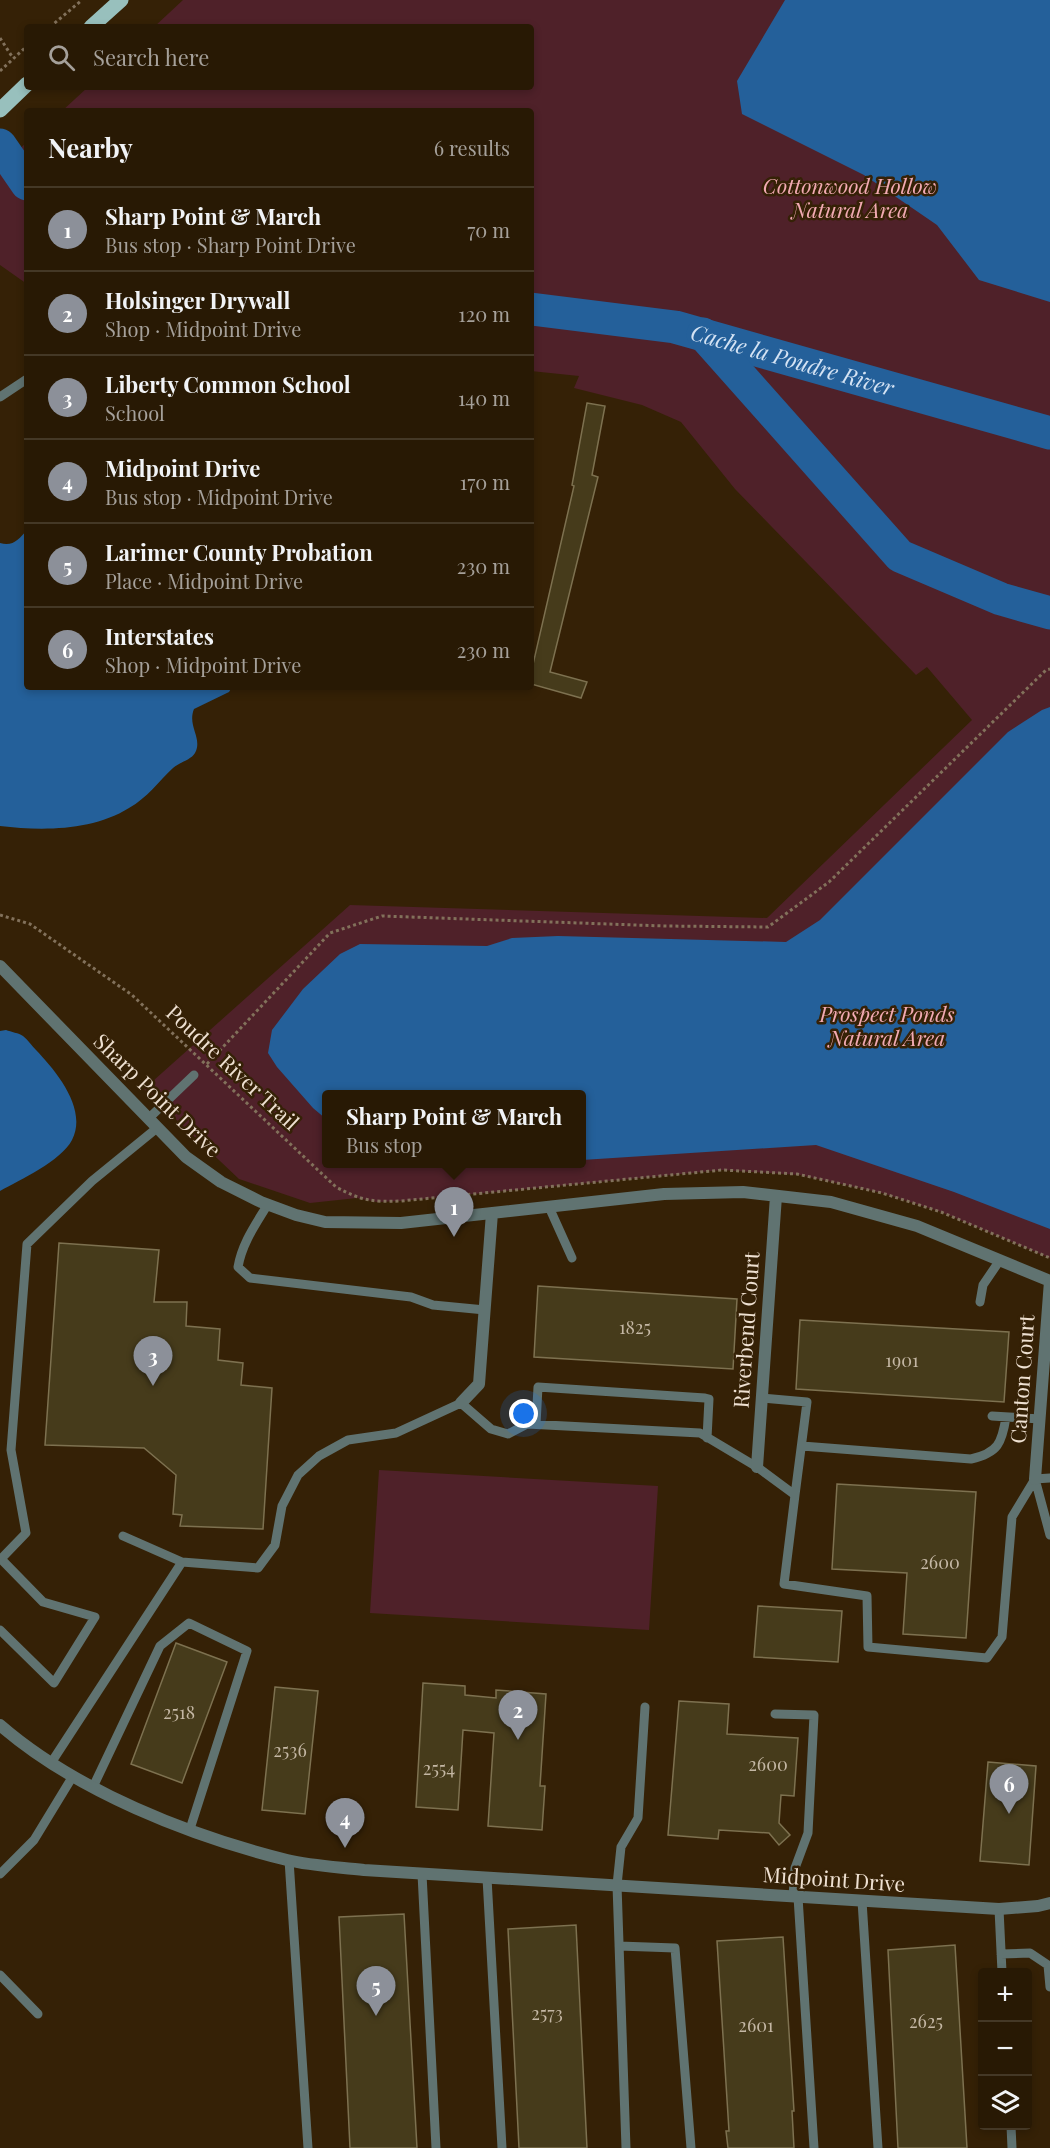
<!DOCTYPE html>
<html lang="en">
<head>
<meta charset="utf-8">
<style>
  body { margin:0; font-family:"Playfair Display",serif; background:#30220e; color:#f1f3f6 }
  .controls { position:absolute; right:18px; bottom:18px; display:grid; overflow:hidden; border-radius:6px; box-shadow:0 3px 9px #0003 }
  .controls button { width:54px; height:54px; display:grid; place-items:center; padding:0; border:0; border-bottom:2px solid #443826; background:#281904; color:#f1f3f6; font:30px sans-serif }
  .you { position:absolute; left:524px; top:1414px; width:21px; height:21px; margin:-15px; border:4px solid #fff; border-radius:50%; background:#1a73e8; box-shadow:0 0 0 9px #1a73e833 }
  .badge { display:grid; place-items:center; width:39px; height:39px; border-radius:50%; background:#8c9099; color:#fff; font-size:20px; font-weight:700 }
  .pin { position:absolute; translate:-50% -50px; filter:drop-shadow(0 2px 3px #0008) }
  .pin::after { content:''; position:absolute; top:32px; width:21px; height:18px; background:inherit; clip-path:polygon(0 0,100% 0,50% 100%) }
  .popup { position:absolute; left:322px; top:1090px; width:264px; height:78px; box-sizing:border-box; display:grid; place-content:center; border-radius:6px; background:#281904; filter:drop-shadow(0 2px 4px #0005); font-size:20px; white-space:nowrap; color:#a5a09a }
  .popup b { font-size:22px; color:#f1f3f6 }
  .popup::after { content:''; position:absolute; left:50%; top:100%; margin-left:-12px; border:12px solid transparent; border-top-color:#281904 }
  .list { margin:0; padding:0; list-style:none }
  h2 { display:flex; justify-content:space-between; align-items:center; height:78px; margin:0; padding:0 24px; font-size:26px }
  h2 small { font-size:20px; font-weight:400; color:#a5a09a }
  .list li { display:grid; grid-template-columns:39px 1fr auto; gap:18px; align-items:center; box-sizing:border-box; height:84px; padding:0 24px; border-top:2px solid #443826 }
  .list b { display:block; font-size:22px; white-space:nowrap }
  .list p { margin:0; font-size:20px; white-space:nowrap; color:#a5a09a }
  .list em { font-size:20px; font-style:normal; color:#a5a09a }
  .icon { flex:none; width:33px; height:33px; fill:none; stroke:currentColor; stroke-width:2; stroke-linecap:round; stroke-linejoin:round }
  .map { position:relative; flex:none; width:1050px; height:2148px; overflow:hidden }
  .search { position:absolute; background:#281904; box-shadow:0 3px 9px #0003; left:24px; top:24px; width:510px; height:66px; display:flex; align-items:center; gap:15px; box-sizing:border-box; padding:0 21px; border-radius:6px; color:#a5a09a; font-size:22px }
  .panel { position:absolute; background:#281904; box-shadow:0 3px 9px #0003; left:24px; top:108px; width:510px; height:582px; border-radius:6px }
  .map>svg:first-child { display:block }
  .green { fill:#4f2129; fill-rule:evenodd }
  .water { fill:#24609a }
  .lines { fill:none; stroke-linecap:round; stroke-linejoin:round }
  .river { stroke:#24609a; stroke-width:33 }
  .building { fill:#463b1b; stroke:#7d7150; stroke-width:1.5 }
  .path { stroke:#82715b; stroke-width:3; stroke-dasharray:3 3; stroke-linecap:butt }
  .service { stroke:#607371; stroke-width:9 }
  .minor { stroke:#607371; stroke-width:12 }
  .primary { stroke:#98c0bd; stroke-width:15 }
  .labels { text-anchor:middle; stroke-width:5; stroke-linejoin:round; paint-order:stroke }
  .number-label { font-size:18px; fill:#c4b7a4 }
  .park-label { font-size:21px; font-style:italic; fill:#f2aab3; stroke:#352106 }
  .street-label { font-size:21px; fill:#eee0d1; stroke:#352106 }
  .water-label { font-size:22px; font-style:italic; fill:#d4e3f4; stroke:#352106 }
</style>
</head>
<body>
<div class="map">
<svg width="1050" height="2148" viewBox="0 0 1050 2148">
  <rect width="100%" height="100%" fill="#352106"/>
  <path class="green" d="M183 0H1050V1258L941 1212 882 1193 800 1175 722 1170 401 1201 377 1202 357 1198 310 1203 239 1179 144 1089 350 905 767 918 972 720 927 667 916 675 735 489 681 422 642 405 574 388 579 376 531 371V111H62L88 87H531V27H154ZM326 1094H582V1164H326Z
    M27 142V284L0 265V167Z
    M379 1470 658 1486 649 1630 370 1613Z"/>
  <path class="water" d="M785 0H1050V302L979 280 937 225 864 175 742 114 737 81Z
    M27 530V687H232L229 692 194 709C187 726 203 738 195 753 191 760 180 762 173 768 159 781 147 798 129 808 92 831 42 831 0 826V543C13 547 19 539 27 530Z
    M1050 707V1229L954 1192 816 1145 582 1160V1094H326V1119L313 1108 277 1067 268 1053 272 1030 303 989 340 954 360 944 487 946 512 938 558 936 786 942 820 920 1008 732 1042 710Z
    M6 1030C11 1032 19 1033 23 1036 28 1040 32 1046 36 1050 56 1071 88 1109 72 1140 61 1161 20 1180 0 1191V1031Z"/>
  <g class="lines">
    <g class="river">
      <path d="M0 145 27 184"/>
      <path id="s1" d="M531 309 675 327 1050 433"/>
      <path d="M703 334 900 556 1001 599 1050 613"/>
    </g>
  </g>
  <path class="building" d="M587 403 605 406 592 475 598 477 550 672 587 682 581 698 531 684V673L574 486 572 485Z
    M59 1243 159 1250 154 1302H187L186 1326 220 1329 218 1360 243 1363 241 1385 272 1388 263 1529 180 1526 182 1515 173 1514 176 1475 144 1448 45 1445Z
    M538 1286 737 1299 733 1369 534 1357Z
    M800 1320 1009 1332 1004 1402 796 1389Z
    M837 1484 976 1492 966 1638 903 1634 907 1573 832 1569Z
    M758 1606 842 1611 838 1662 754 1657Z
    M176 1643 227 1662 182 1783 131 1764Z
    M423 1683 465 1686V1695L496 1698V1690L546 1694 540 1786H545L542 1830 488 1826 494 1733 463 1730 458 1810 416 1807Z
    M275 1687 318 1691 305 1814 262 1810Z
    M679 1701 729 1704 727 1734 798 1738 794 1796 781 1795 779 1823 790 1835 779 1845 769 1833 719 1830 718 1839 668 1835Z
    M988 1762 1036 1766 1029 1865 980 1861Z
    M404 1914 417 2148H350L339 1917Z
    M576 1925 587 2148H519L508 1929Z
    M783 1937 794 2111H792L794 2148H728L726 2131H729L717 1941Z
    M955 1945 967 2148H898L888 1950Z"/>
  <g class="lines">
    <path class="path" d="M50 27 82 0
      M0 38 13 58
      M0 71 27 46
      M0 915 30 924 132 995 336 1187C362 1201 372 1202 401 1201L722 1170 797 1174 882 1193 941 1212 1050 1258
      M207 1064 330 933 382 916 664 926 768 927 829 882 1046 670 1050 669"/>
    <path class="service" d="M0 397 27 379
      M148 1119 194 1075
      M268 1204C256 1224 242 1243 238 1267L250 1278 411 1297 433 1305 485 1310
      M549 1207 572 1258
      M980 1302 983 1285 1000 1260
      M761 1398 807 1402 795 1495
      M992 1416 1040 1419
      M536 1424 538 1387 705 1398 709 1399 707 1438
      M802 1446 971 1459C998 1453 1002 1443 1006 1417
      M1035 1479 1050 1535
      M1035 1479 1050 1478
      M123 1536 182 1562 258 1568 275 1545 282 1506 298 1475 319 1456 348 1440 396 1433 461 1403 491 1429 508 1434 527 1424 700 1433 757 1467 795 1495 784 1584 867 1596 868 1647 987 1658 1002 1637 1012 1517 1035 1479
      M0 1558 43 1602 95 1617 54 1683 0 1630
      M0 1560 26 1533 11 1450 27 1244 92 1181 157 1128
      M775 1714 814 1715 808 1833 795 1868 793 1896
      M51 1763 182 1562
      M93 1787 160 1646 189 1623 247 1651 190 1829
      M289 1860 308 2148
      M0 1874 34 1840 73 1776
      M422 1874 436 2148
      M487 1878 502 2148
      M798 1897 814 2148
      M862 1901 878 2148
      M999 1909 1002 1972
      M619 1946 675 1948 691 2148
      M1001 1954 1030 1953 1048 1965 1050 1987
      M0 1975 38 2014
      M1011 2126 1012 2148
      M626 2148 617 1885 621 1847 638 1818 645 1707"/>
    <path class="minor" d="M0 966 186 1157 221 1182 261 1202 296 1215 325 1222 401 1223 664 1194 743 1192 831 1202 917 1226 1050 1281
      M461 1403 479 1384 492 1213
      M757 1467 776 1196
      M1035 1479 1050 1281
      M0 1725C76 1791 190 1836 287 1860 312 1866 339 1867 364 1870L999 1909 1038 1906 1050 1903"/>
    <path class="primary" d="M91 27 121 0
      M0 110 27 84"/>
  </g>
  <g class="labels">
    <g class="number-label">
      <text x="635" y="1334">1825</text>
      <text x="902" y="1367">1901</text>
      <text x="940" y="1569">2600</text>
      <text x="179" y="1719">2518</text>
      <text x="290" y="1757">2536</text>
      <text x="768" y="1771">2600</text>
      <text x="439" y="1775">2554</text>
      <text x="547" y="2020">2573</text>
      <text x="926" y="2028">2625</text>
      <text x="756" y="2032">2601</text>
    </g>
    <g class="park-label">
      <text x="850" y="194">Cottonwood Hollow<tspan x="850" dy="24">Natural Area</tspan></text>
      <text x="887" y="1022">Prospect Ponds<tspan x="887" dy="24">Natural Area</tspan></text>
    </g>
    <g class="street-label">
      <text transform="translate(232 1068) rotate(43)" y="7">Poudre River Trail</text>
      <text transform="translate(157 1096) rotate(44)" y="7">Sharp Point Drive</text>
      <text transform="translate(747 1330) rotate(-86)" y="7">Riverbend Court</text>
      <text transform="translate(1023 1379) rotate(-86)" y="7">Canton Court</text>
      <text transform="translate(834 1880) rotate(4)" y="7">Midpoint Drive</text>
    </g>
    <g class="water-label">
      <text dy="8" stroke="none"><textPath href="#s1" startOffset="267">Cache la Poudre River</textPath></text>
    </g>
  </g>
</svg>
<div class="controls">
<button>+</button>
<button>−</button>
<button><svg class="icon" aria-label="layers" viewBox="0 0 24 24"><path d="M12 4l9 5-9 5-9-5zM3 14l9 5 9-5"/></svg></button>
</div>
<div class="you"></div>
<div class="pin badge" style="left:454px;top:1237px">1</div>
<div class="popup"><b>Sharp Point &amp; March</b>Bus stop</div>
<div class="pin badge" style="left:518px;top:1740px">2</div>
<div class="pin badge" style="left:153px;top:1386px">3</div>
<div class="pin badge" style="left:345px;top:1848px">4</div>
<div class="pin badge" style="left:376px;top:2016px">5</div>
<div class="pin badge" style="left:1009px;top:1814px">6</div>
<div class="search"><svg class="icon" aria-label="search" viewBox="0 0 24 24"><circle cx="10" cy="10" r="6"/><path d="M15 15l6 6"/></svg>Search here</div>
<section class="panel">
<h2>Nearby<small>6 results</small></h2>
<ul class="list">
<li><span class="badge">1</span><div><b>Sharp Point &amp; March</b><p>Bus stop · Sharp Point Drive</p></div><em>70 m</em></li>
<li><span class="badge">2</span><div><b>Holsinger Drywall</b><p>Shop · Midpoint Drive</p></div><em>120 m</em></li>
<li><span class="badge">3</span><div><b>Liberty Common School</b><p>School</p></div><em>140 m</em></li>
<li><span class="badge">4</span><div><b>Midpoint Drive</b><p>Bus stop · Midpoint Drive</p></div><em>170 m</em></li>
<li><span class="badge">5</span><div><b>Larimer County Probation</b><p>Place · Midpoint Drive</p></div><em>230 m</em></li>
<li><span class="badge">6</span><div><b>Interstates</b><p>Shop · Midpoint Drive</p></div><em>230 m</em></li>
</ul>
</section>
</div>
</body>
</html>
